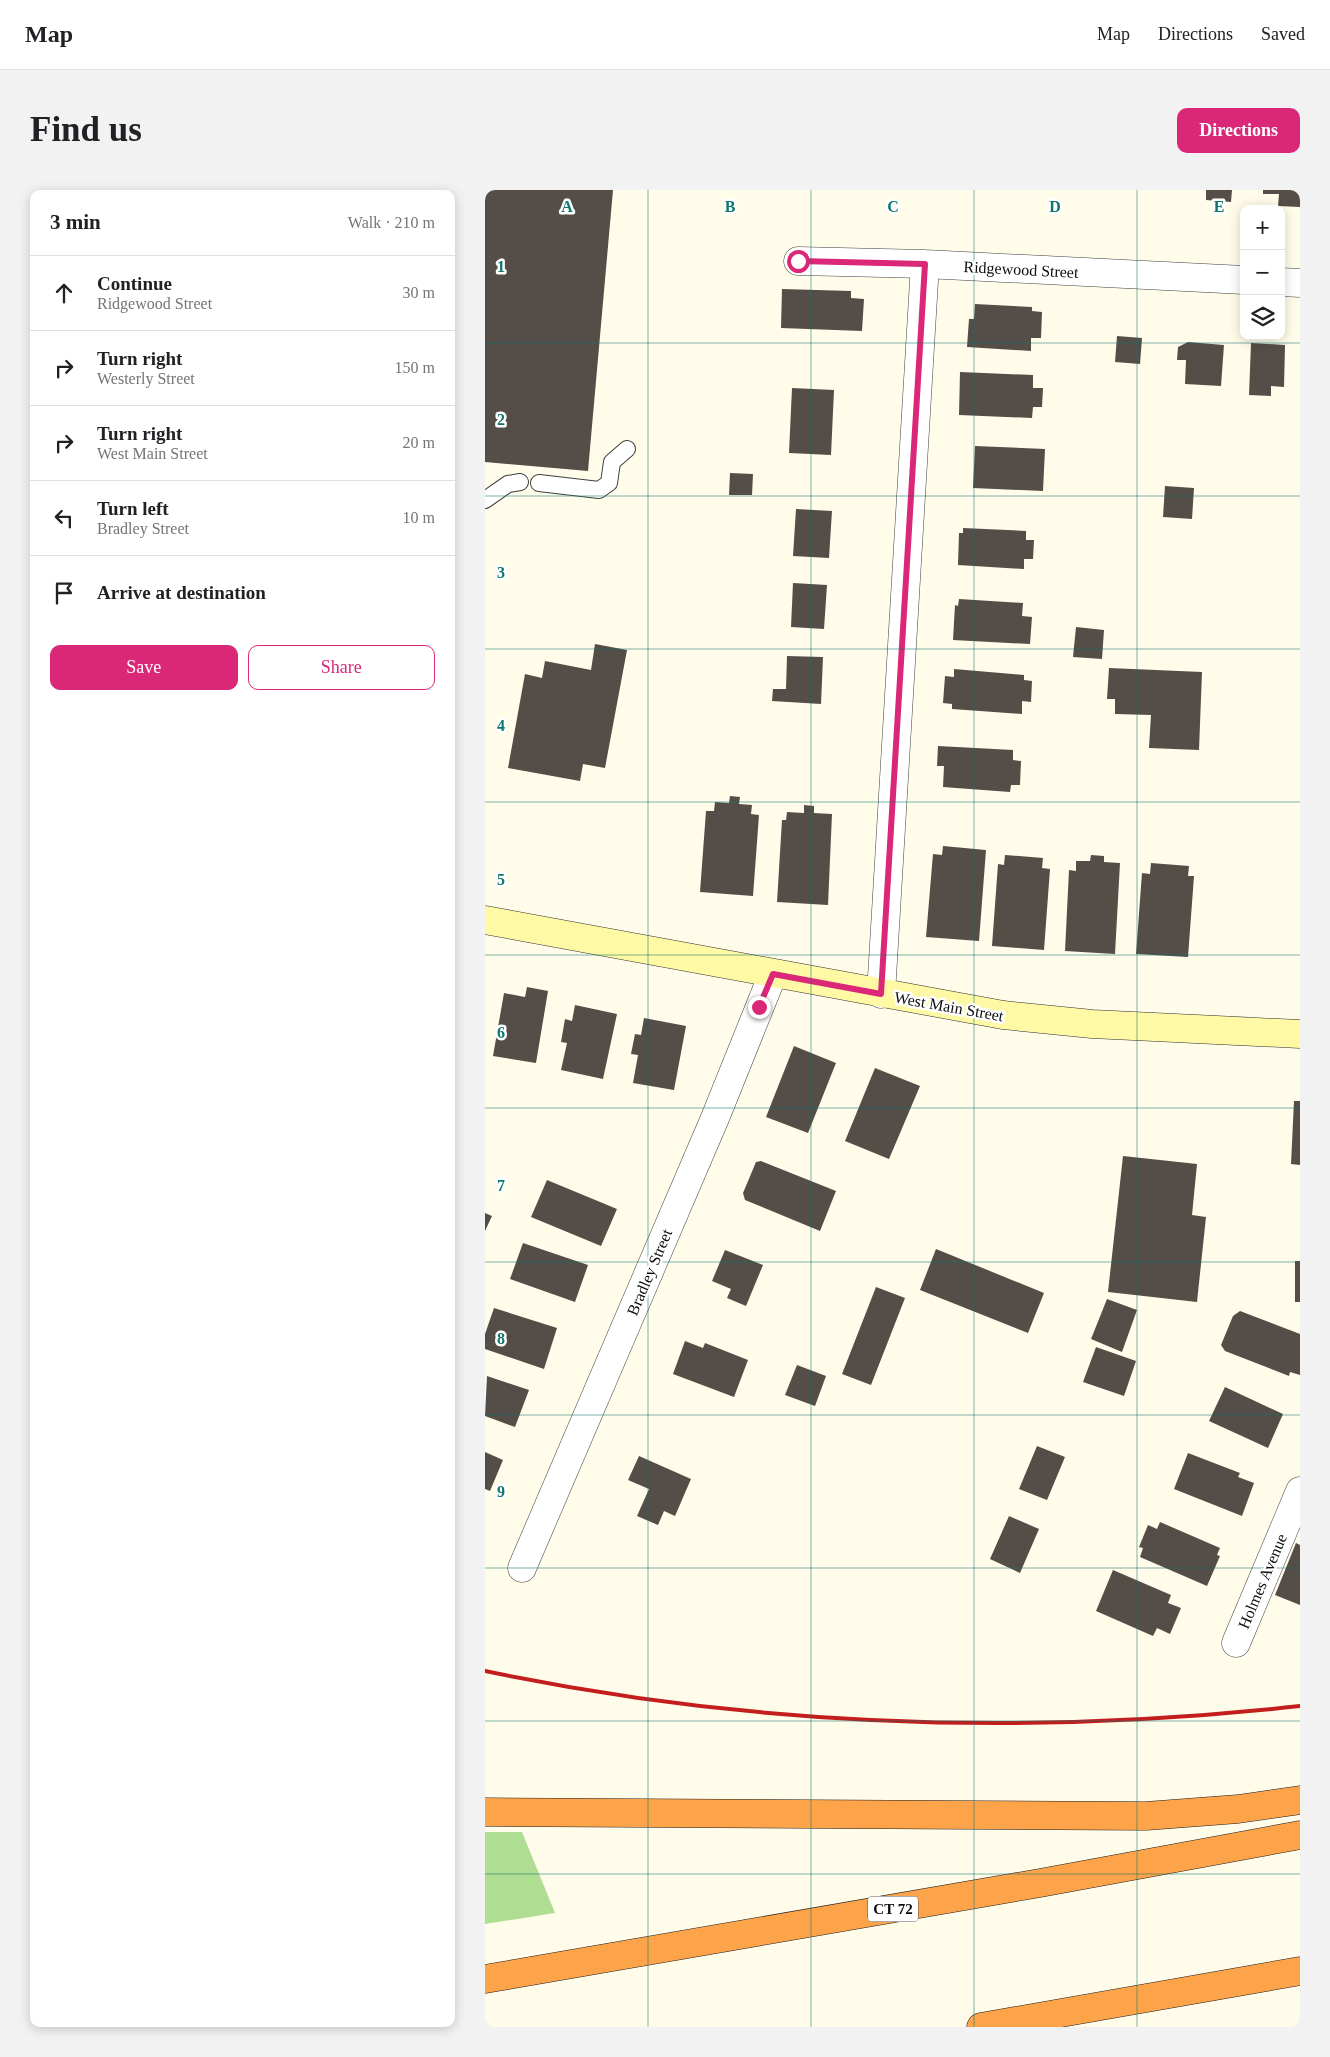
<!DOCTYPE html>
<html lang="en">
<head>
<meta charset="utf-8">
<style>
  body { margin:0; font-family:"Times New Roman",serif; background:#f2f2f2; color:#202124 }
  .controls { position:absolute; right:15px; top:15px; display:grid; overflow:hidden; border-radius:10px; box-shadow:0 2px 12px #0003 }
  .controls button { width:45px; height:45px; display:grid; place-items:center; padding:0; border:0; border-bottom:1px solid #e0e0e0; background:#fff; color:#202124; font:25px sans-serif }
  .stop { position:absolute; width:15px; height:15px; margin:-11px; border:4px solid #db2777; border-radius:50%; background:#fff }
  .stop.end { background:#db2777; border-color:#fff; box-shadow:0 1px 5px #0008 }
  .list { margin:0; padding:0; list-style:none }
  h2 { display:flex; justify-content:space-between; align-items:center; height:65px; margin:0; padding:0 20px; font-size:21px }
  h2 small { font-size:16px; font-weight:400; color:#757577 }
  .list li { display:grid; grid-template-columns:32px 1fr auto; gap:15px; align-items:center; box-sizing:border-box; height:75px; padding:0 20px; border-top:1px solid #e0e0e0 }
  .list b { display:block; font-size:19px; white-space:nowrap }
  .list p { margin:0; font-size:16px; white-space:nowrap; color:#757577 }
  .list em { font-size:16px; font-style:normal; color:#757577 }
  .actions { display:flex; gap:10px; padding:15px 20px }
  .actions a { flex:1; padding:11px 0; border:1px solid #db2777; border-radius:10px; text-align:center; font-size:18px; color:#db2777 }
  .actions .main { background:#db2777; color:#fff }
  .icon { flex:none; width:28px; height:28px; fill:none; stroke:currentColor; stroke-width:2; stroke-linecap:round; stroke-linejoin:round }
  .map { position:relative; flex:none; width:815px; height:1837px; overflow:hidden; border-radius:10px }
  header { display:flex; align-items:center; gap:30px; box-sizing:border-box; height:70px; padding:0 25px; background:#fff; border-bottom:1px solid #e0e0e0 }
  header strong { font-size:24px }
  nav { display:flex; gap:28px; margin-inline-start:auto; font-size:18px }
  .intro { display:flex; align-items:center; justify-content:space-between; box-sizing:border-box; height:120px; padding:0 30px }
  h1 { margin:0; font-size:35px }
  .button { padding:12px 22px; border-radius:10px; background:#db2777; color:#fff; font-size:18px; font-weight:700 }
  main { display:flex; gap:30px; padding:0 30px }
  aside { flex:1; background:#fff; border-radius:10px; box-shadow:0 2px 12px #0003 }
  .map>svg:first-child { display:block }
  .forest { fill:#afdd91 }
  .building { fill:#554d47 }
  .lines { fill:none; stroke-linecap:round; stroke-linejoin:round }
  .service-casing { stroke:#3f3f3f; stroke-width:18 }
  .minor-casing { stroke:#3f3f3f; stroke-width:29 }
  .secondary-casing { stroke:#2e2e2e; stroke-width:29 }
  .motorway-casing { stroke:#1d1d1d; stroke-width:29 }
  .service { stroke:#fff; stroke-width:16 }
  .minor { stroke:#fff; stroke-width:28 }
  .secondary { stroke:#fff9a5; stroke-width:28 }
  .motorway { stroke:#fda44b; stroke-width:28 }
  .rail { stroke:#c31d1d; stroke-width:4 }
  .route { stroke:#db2777; stroke-width:6 }
  .grid { fill:none; stroke:#0f766e; stroke-width:1; stroke-opacity:0.55 }
  .labels { text-anchor:middle; stroke-width:5; stroke-linejoin:round; paint-order:stroke }
  .shield { fill:#fff; stroke:#555; stroke-width:1 }
  .shield-label { font-size:15px; font-weight:bold; fill:#0c0c0c }
  .street-label { font-size:16px; fill:#0c0c0c; stroke:#fff }
  .grid-label { font-size:16px; text-anchor:middle; font-weight:bold; fill:#0f766e; stroke:#fff; stroke-width:5; stroke-linejoin:round; paint-order:stroke }
</style>
</head>
<body>
<header>
<strong>Map</strong>
<nav><a>Map</a><a>Directions</a><a>Saved</a></nav>
</header>
<div class="intro"><h1>Find us</h1><a class="button">Directions</a></div>
<main>
<aside>
<h2>3 min<small>Walk · 210 m</small></h2>
<ul class="list">
<li><svg class="icon" aria-label="ahead" viewBox="0 0 24 24"><path d="M12 20V5M6 11l6-6 6 6"/></svg><div><b>Continue</b><p>Ridgewood Street</p></div><em>30 m</em></li>
<li><svg class="icon" aria-label="right" viewBox="0 0 24 24"><path d="M7 20v-9h11M14 6l5 5-5 5"/></svg><div><b>Turn right</b><p>Westerly Street</p></div><em>150 m</em></li>
<li><svg class="icon" aria-label="right" viewBox="0 0 24 24"><path d="M7 20v-9h11M14 6l5 5-5 5"/></svg><div><b>Turn right</b><p>West Main Street</p></div><em>20 m</em></li>
<li><svg class="icon" aria-label="left" viewBox="0 0 24 24"><path d="M17 20v-9H6M10 6l-5 5 5 5"/></svg><div><b>Turn left</b><p>Bradley Street</p></div><em>10 m</em></li>
<li><svg class="icon" aria-label="arrive" viewBox="0 0 24 24"><path d="M6 21V4h12l-3 4 3 4H6"/></svg><div><b>Arrive at destination</b></div></li>
</ul>
<div class="actions"><a class="main">Save</a><a>Share</a></div>
</aside>
<div class="map">
<svg width="815" height="1837" viewBox="0 0 815 1837">
  <rect width="100%" height="100%" fill="#fffcea"/>
  <path class="forest" d="M0 1642H37L70 1723 0 1734Z"/>
  <path class="building" d="M0 0H128L103 281 0 272Z
    M721 0H747L746 12 721 10Z
    M778 0H815V17L793 16 794 4H778Z
    M297 99 366 101V108L379 109 377 141 296 138Z
    M490 114 547 117V121L557 122 556 148H546V161L482 157 484 129H489Z
    M632 146 657 148 655 174 630 172Z
    M703 152 739 155 736 196 700 194 701 170H692L693 157Z
    M766 153 800 155 799 197 786 196V206L764 205Z
    M475 182 548 185V198H558L557 217H548L547 228 474 225Z
    M307 198 349 200 346 265 304 263Z
    M490 256 560 259 558 301 488 298Z
    M245 283 268 284 267 305H244Z
    M680 296 709 298 707 329 678 327Z
    M311 319 347 321 344 368 308 366Z
    M478 338 541 341V350H549L548 369H539V379L473 375 474 343H478Z
    M308 393 342 395 339 439 306 437Z
    M474 409 538 413 537 426 547 427 545 454 468 450 470 415 473 416Z
    M591 437 619 440 617 469 588 467Z
    M110 454 142 460 120 578 98 574 95 591 23 578 40 484 57 488 60 471 106 480Z
    M302 466 338 467 336 514 287 511 288 499H301Z
    M624 478 717 482 714 560 664 558 666 525 630 524V509H622Z
    M469 479 539 485V490L547 491 546 512 537 511V524L467 519V514L458 513 460 486 469 487Z
    M453 556 528 560V570L536 571 535 595H526L525 602 458 597 459 576H452Z
    M245 606 255 607 254 614 267 615 266 624 274 625 268 706 215 702 221 621H229L230 612 244 613Z
    M319 615 329 616V623L347 624 343 715 292 712 297 630H301L302 622 319 623Z
    M458 656 501 660 494 751 441 747 448 664 457 665Z
    M520 665 558 668 557 678 565 679 559 760 507 756 513 674 519 675Z
    M606 665 619 666V672L635 673 630 764 580 761 584 680 591 681V671H605Z
    M666 673 704 676 703 686H709L703 767 651 764 657 683 665 684Z
    M42 797 63 801 51 873 8 866 19 803 40 807Z
    M90 815 132 824 118 889 76 880 82 853 76 852 80 829 87 831Z
    M159 828 201 836 189 900 148 893 153 865 146 864 150 844 156 845Z
    M309 856 351 873 323 943 281 927Z
    M390 878 435 896 404 969 360 951Z
    M809 911H815V975L806 974Z
    M638 966 712 974 707 1025 721 1027 712 1112 623 1102Z
    M276 971 351 1001 335 1041 260 1010 258 1003 271 972Z
    M62 990 132 1019 116 1056 46 1027Z
    M0 1023 7 1026 0 1041Z
    M38 1053 103 1075 90 1112 25 1089Z
    M451 1059 559 1103 543 1143 435 1100Z
    M240 1060 278 1075 261 1116 242 1108 246 1099 227 1091Z
    M810 1071H815V1112H810Z
    M391 1097 420 1108 386 1195 357 1184Z
    M622 1109 652 1120 637 1162 606 1149Z
    M9 1118 72 1138 59 1179 0 1159V1144Z
    M755 1121 815 1144V1185L805 1182 804 1186 740 1161 736 1155 748 1126Z
    M200 1151 218 1158 220 1153 263 1170 249 1207 188 1184Z
    M611 1157 651 1171 639 1206 598 1192Z
    M312 1175 341 1186 330 1216 300 1205Z
    M2 1186 44 1200 30 1237 0 1226Z
    M740 1197 798 1224 783 1258 724 1231Z
    M552 1256 580 1267 562 1310 534 1299Z
    M0 1262 18 1270 5 1301 0 1299Z
    M703 1263 755 1283 753 1287 769 1293 757 1326 689 1299Z
    M154 1266 206 1289 190 1326 179 1321 173 1335 152 1326 164 1299 143 1290Z
    M524 1326 554 1339 535 1383 505 1369Z
    M675 1332 735 1358 732 1365 735 1366 722 1396 655 1367 658 1358 654 1357 663 1335 672 1339Z
    M811 1353 815 1355V1415L790 1405Z
    M628 1380 686 1405 683 1413 696 1418 685 1444 672 1438 668 1446 611 1421Z"/>
  <g class="lines">
    <g class="service-casing">
      <path id="service" d="M54 293 114 300 124 293 127 272 142 259
        M0 310 23 294 35 292"/>
    </g>
    <g class="minor-casing">
      <path id="minor" d="M313 71 440 74 759 90
        M796 92 815 93
        M396 804 440 74
        M37 1378 230 928 288 784
        M751 1453 815 1301"/>
    </g>
    <g class="secondary-casing">
      <path id="secondary" d="M0 730 518 825 607 834 815 844"/>
    </g>
    <g class="motorway-casing">
      <path id="motorway" d="M0 1622 661 1626 753 1619 815 1610
        M0 1789 555 1693 815 1645
        M496 1837 815 1781"/>
    </g>
    <use href="#service" class="service"/>
    <use href="#minor" class="minor"/>
    <use href="#secondary" class="secondary"/>
    <use href="#motorway" class="motorway"/>
    <path class="rail" d="M0 1481C268 1537 543 1546 815 1516"/>
  </g>
  <g class="lines">
    <path class="route" d="M274 817 288 784 396 804 440 74 313 71"/>
  </g>
  <path class="grid" d="M163 0V1837M326 0V1837M489 0V1837M652 0V1837M0 153H815M0 306H815M0 459H815M0 612H815M0 765H815M0 918H815M0 1072H815M0 1225H815M0 1378H815M0 1531H815M0 1684H815"/>
  <g class="labels">
    <rect class="shield" x="383" y="1706.5" width="50" height="25" rx="4"/>
    <g class="shield-label">
      <text x="408" y="1724">CT 72</text>
    </g>
    <g class="street-label">
      <text transform="translate(536 79) rotate(3)" y="6">Ridgewood Street</text>
      <text transform="translate(464 816) rotate(10)" y="6">West Main Street</text>
      <text transform="translate(164 1082) rotate(-67)" y="6">Bradley Street</text>
      <text transform="translate(777 1391) rotate(-67)" y="6">Holmes Avenue</text>
    </g>
  </g>
  <g class="grid-label">
    <text x="82" y="22">A</text>
    <text x="245" y="22">B</text>
    <text x="408" y="22">C</text>
    <text x="570" y="22">D</text>
    <text x="734" y="22">E</text>
    <text x="16" y="82">1</text>
    <text x="16" y="235">2</text>
    <text x="16" y="388">3</text>
    <text x="16" y="541">4</text>
    <text x="16" y="695">5</text>
    <text x="16" y="848">6</text>
    <text x="16" y="1001">7</text>
    <text x="16" y="1154">8</text>
    <text x="16" y="1307">9</text>
  </g>
</svg>
<div class="controls">
<button>+</button>
<button>−</button>
<button><svg class="icon" aria-label="layers" viewBox="0 0 24 24"><path d="M12 4l9 5-9 5-9-5zM3 14l9 5 9-5"/></svg></button>
</div>
<div class="stop" style="left:313px;top:71px"></div>
<div class="stop end" style="left:274px;top:817px"></div>
</div>
</main>
</body>
</html>
